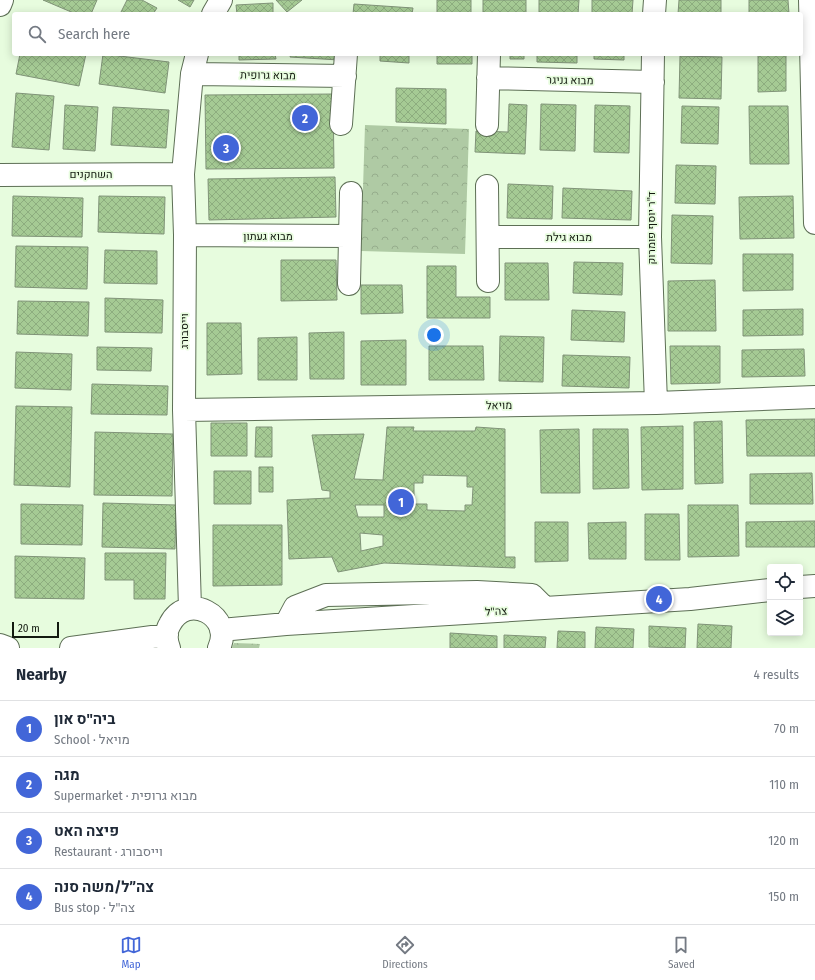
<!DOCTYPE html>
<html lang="en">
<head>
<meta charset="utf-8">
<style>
  body { margin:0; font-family:"Fira Sans Condensed",Heebo,sans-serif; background:#f6f6f7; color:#1f2937 }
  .controls { position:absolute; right:12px; bottom:12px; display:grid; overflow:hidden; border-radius:4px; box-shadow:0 2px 10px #0003 }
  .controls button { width:36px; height:36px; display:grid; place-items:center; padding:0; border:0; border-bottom:1px solid #e0e1e3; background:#fff; color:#1f2937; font:20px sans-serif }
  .scale { position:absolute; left:12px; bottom:10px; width:47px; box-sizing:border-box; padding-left:4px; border:2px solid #131a10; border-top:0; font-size:11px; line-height:14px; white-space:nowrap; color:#131a10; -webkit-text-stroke:3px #e7fcde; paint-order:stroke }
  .you { position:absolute; left:434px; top:335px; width:14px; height:14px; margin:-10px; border:3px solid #fff; border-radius:50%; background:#1a73e8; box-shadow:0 0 0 6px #1a73e833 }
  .badge { display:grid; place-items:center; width:26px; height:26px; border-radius:50%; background:#4266d8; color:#fff; font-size:13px; font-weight:700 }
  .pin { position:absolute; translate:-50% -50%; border:2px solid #fff; box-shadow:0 1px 4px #0006 }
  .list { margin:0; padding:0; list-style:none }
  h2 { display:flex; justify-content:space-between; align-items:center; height:52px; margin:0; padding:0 16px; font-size:17px }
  h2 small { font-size:13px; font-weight:400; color:#747a83 }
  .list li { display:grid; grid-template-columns:26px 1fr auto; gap:12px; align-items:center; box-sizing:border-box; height:56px; padding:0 16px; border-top:1px solid #e0e1e3 }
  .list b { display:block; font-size:15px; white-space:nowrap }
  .list p { margin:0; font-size:13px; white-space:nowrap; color:#747a83 }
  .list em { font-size:13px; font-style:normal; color:#747a83 }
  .icon { flex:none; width:22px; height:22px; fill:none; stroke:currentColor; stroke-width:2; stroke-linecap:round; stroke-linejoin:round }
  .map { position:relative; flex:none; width:815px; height:648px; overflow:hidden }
  .search { position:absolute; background:#fff; box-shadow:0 2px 10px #0003; left:12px; right:12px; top:12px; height:44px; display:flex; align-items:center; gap:10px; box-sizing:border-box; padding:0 14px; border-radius:4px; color:#747a83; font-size:15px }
  .sheet { height:276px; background:#fff }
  nav { display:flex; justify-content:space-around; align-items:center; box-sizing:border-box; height:56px; border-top:1px solid #e0e1e3; background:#fff; font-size:11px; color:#747a83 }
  nav a { display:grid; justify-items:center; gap:2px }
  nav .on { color:#4266d8 }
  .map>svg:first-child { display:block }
  .park { fill:url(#park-crowns) }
  .building { fill:url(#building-cross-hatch); stroke:#809378; fill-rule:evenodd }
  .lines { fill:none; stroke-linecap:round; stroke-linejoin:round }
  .minor-casing { stroke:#5d6f55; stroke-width:24 }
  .minor { stroke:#fff; stroke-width:22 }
  .labels { text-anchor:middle; stroke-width:3.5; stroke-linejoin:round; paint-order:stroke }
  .street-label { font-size:11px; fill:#131a10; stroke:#e7fcde }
</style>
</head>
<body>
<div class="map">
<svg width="815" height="648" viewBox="0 0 815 648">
  <defs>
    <pattern id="park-crowns" width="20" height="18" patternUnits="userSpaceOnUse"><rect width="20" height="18" fill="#afcaa4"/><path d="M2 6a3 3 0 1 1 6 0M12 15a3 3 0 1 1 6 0" fill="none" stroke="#96ad8c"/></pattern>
    <pattern id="building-cross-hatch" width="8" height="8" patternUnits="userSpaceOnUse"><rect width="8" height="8" fill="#a5ca94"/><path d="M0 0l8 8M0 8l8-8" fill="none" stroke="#8dad7f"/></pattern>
  </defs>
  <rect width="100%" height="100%" fill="#e7fcde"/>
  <path class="park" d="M365 125 469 129 465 254 361 251Z
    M234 643 260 644 259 648H232Z"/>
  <path class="building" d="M43 0H97L91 14H76Z
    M127 0H142L157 8 153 14H120Z
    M178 0H194L190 7Z
    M276 0H302L287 12Z
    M437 0H471V14H437Z
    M483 0H526V14H483Z
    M539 0H579L578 14H539Z
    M592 0H633L632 14H592Z
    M679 0H721V14H678Z
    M749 0H788L789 14H749Z
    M273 3V14H237L236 5Z
    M354 4 413 8 412 14H353Z
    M20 54H86L79 86 16 74Z
    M103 54 169 62 165 93 99 84Z
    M239 54H275L276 59 239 60Z
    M291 54H339V60L290 57Z
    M380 54H409V63L380 61Z
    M437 54H472V64H437Z
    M510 54H524V59H510Z
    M537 54H577V63L537 62Z
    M594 54H624V60L594 59Z
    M758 54H786V91L758 92Z
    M680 56 722 57 721 99 679 98Z
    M396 88 446 89V124L396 122Z
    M16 93 54 96 49 150 12 147Z
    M333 94 334 168 206 169 205 95Z
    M509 104 527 105 525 154 475 152 476 131 508 132Z
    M541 104 576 105 575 151 540 150Z
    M65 105 98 107 95 151 63 149Z
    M595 105 630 106 629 153 594 152Z
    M682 106 719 107 718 144 681 143Z
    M749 106H788L789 164H750Z
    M113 107 169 110 166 148 111 145Z
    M676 165 716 166 715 204 675 203Z
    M335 177 336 217 209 220 208 179Z
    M508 184 553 186 552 219 507 218Z
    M563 188 632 191 631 220 562 218Z
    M13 196 83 198 82 237 12 236Z
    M99 196 165 197 164 234 98 232Z
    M793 196 794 238 740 239 739 197Z
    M672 215 713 216 712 264 671 263Z
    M16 246 88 247 87 289 15 287Z
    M105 250 157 251V284L104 283Z
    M743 254H793V290L743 291Z
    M281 260H336L337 300 281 301Z
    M574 262 623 263 622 295 573 293Z
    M505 263H548L549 300H505Z
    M427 266H456V297H490V318H427Z
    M715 280 716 331H668V281Z
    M361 285H402L403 313 361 314Z
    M105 298 163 300 162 333 105 332Z
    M18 301 89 302 88 336 17 334Z
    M803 309V335L743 336V310Z
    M572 310 625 312 624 342 571 340Z
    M207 323H241L242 374 207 375Z
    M344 332V379H310L309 333Z
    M500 336 544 337 543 382 499 381Z
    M297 337V380H258V338Z
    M406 340V385H361V341Z
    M429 346H483L484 380H429Z
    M670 346H720V383L671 384Z
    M97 347 152 348 151 371 97 370Z
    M804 349 805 376 742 377V350Z
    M16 352 72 354 71 390 15 388Z
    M563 355 630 357 629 388 562 386Z
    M92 384 168 386 167 415 91 414Z
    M16 406 72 407 70 487 14 485Z
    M815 419V456H747L746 420Z
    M722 421 723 483 695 484 694 422Z
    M211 423H247V456H211Z
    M683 426V489L642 490 641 427Z
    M256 427H272V457H255Z
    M387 427H414L413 431H475L476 427 505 429V557H515V568L384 563 338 572 332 557 289 559 287 500 330 498V491L322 490 312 435 364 434 354 479 383 480ZM423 475 467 476V487H473L472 505H465V511L427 510V504H414V483H423ZM355 505H384V517H358ZM360 533 383 535V546L361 551Z
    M579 429 580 493H541L540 430Z
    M593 429H628L629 488 593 489Z
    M95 432 173 434 172 496 94 495Z
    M259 467H273V492H259Z
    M214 471H251V504H214Z
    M812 473 813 504H750V474Z
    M103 503 176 505 175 549 102 547Z
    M21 504 83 505 82 545 21 544Z
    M688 505H738L739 556 688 557Z
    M645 514H679L680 560H645Z
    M815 521V547H746V522Z
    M535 522H568V561L535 562Z
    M626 522V559H589L588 523Z
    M213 525H282V585L213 586Z
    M105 553H166L165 599H134V580H105Z
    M15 556 85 558 84 599 15 598Z
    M698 624 732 626 731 648H697Z
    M649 626 686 628 685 648 649 647Z
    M596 627 634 629 633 648H595Z
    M558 631 585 632V648H557Z
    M450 633 497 636V648H450Z
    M504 635 546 637 545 648H504Z"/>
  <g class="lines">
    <g class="minor-casing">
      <path id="minor" d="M810 0 815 223
        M0 5 2 0
        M213 14 221 0
        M654 14 655 0
        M653 54 650 237 656 403
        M192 74 345 76
        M488 78 653 82
        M341 124 346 54
        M487 125 489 54
        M0 175 183 174
        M487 186 488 281
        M185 235 350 236
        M488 237H650
        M349 284 351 193
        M184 410 656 403 815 397
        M800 587 815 586
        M190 608 184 410 185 235 183 174 192 74 197 54
        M286 624 295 607 326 595 477 592 532 595 543 606
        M221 630 286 624 690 599 770 590
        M0 645 8 648
        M71 648 167 635
        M169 648C166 640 165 632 170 624 187 591 234 616 219 648"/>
    </g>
    <use href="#minor" class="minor"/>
  </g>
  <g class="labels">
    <g class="street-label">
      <text transform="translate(268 75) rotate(1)" y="4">מבוא גרופית</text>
      <text transform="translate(570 80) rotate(1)" y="4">מבוא גניגר</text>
      <text x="91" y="178">השחקנים</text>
      <text transform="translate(651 228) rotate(-90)" y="4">ד"ר יוסף פומרוק</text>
      <text x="268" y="240">מבוא געתון</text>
      <text x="569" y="241">מבוא גילת</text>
      <text transform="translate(184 331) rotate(-90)" y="4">וייסבורג</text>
      <text transform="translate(499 405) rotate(-1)" y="4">מויאל</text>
      <text transform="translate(496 611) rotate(-4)" y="4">צה"ל</text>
    </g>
  </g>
</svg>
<div class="controls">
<button><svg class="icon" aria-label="locate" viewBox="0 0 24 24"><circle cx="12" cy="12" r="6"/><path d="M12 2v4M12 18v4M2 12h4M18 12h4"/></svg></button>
<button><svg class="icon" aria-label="layers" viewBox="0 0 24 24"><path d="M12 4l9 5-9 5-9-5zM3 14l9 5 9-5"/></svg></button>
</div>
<div class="scale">20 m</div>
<div class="you"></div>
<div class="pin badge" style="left:401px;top:502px">1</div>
<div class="pin badge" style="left:305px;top:118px">2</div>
<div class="pin badge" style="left:226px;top:148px">3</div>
<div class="pin badge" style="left:659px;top:599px">4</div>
<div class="search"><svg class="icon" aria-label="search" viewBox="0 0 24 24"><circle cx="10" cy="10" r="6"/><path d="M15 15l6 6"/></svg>Search here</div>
</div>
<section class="sheet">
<h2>Nearby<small>4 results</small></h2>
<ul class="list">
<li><span class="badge">1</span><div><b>ביה&quot;ס און</b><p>School · מויאל</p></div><em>70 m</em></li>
<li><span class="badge">2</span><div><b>מגה</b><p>Supermarket · מבוא גרופית</p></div><em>110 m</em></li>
<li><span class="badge">3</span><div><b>פיצה האט</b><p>Restaurant · וייסבורג</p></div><em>120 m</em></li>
<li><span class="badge">4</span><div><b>צה״ל/משה סנה</b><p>Bus stop · צה&quot;ל</p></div><em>150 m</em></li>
</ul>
</section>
<nav>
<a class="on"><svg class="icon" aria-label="map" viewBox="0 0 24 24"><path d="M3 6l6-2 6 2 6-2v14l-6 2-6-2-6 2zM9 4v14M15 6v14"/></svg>Map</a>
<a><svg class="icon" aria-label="directions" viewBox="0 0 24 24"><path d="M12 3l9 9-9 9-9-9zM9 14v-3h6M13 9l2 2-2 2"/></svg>Directions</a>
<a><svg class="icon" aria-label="saved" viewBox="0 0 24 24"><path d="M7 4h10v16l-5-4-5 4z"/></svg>Saved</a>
</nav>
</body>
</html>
